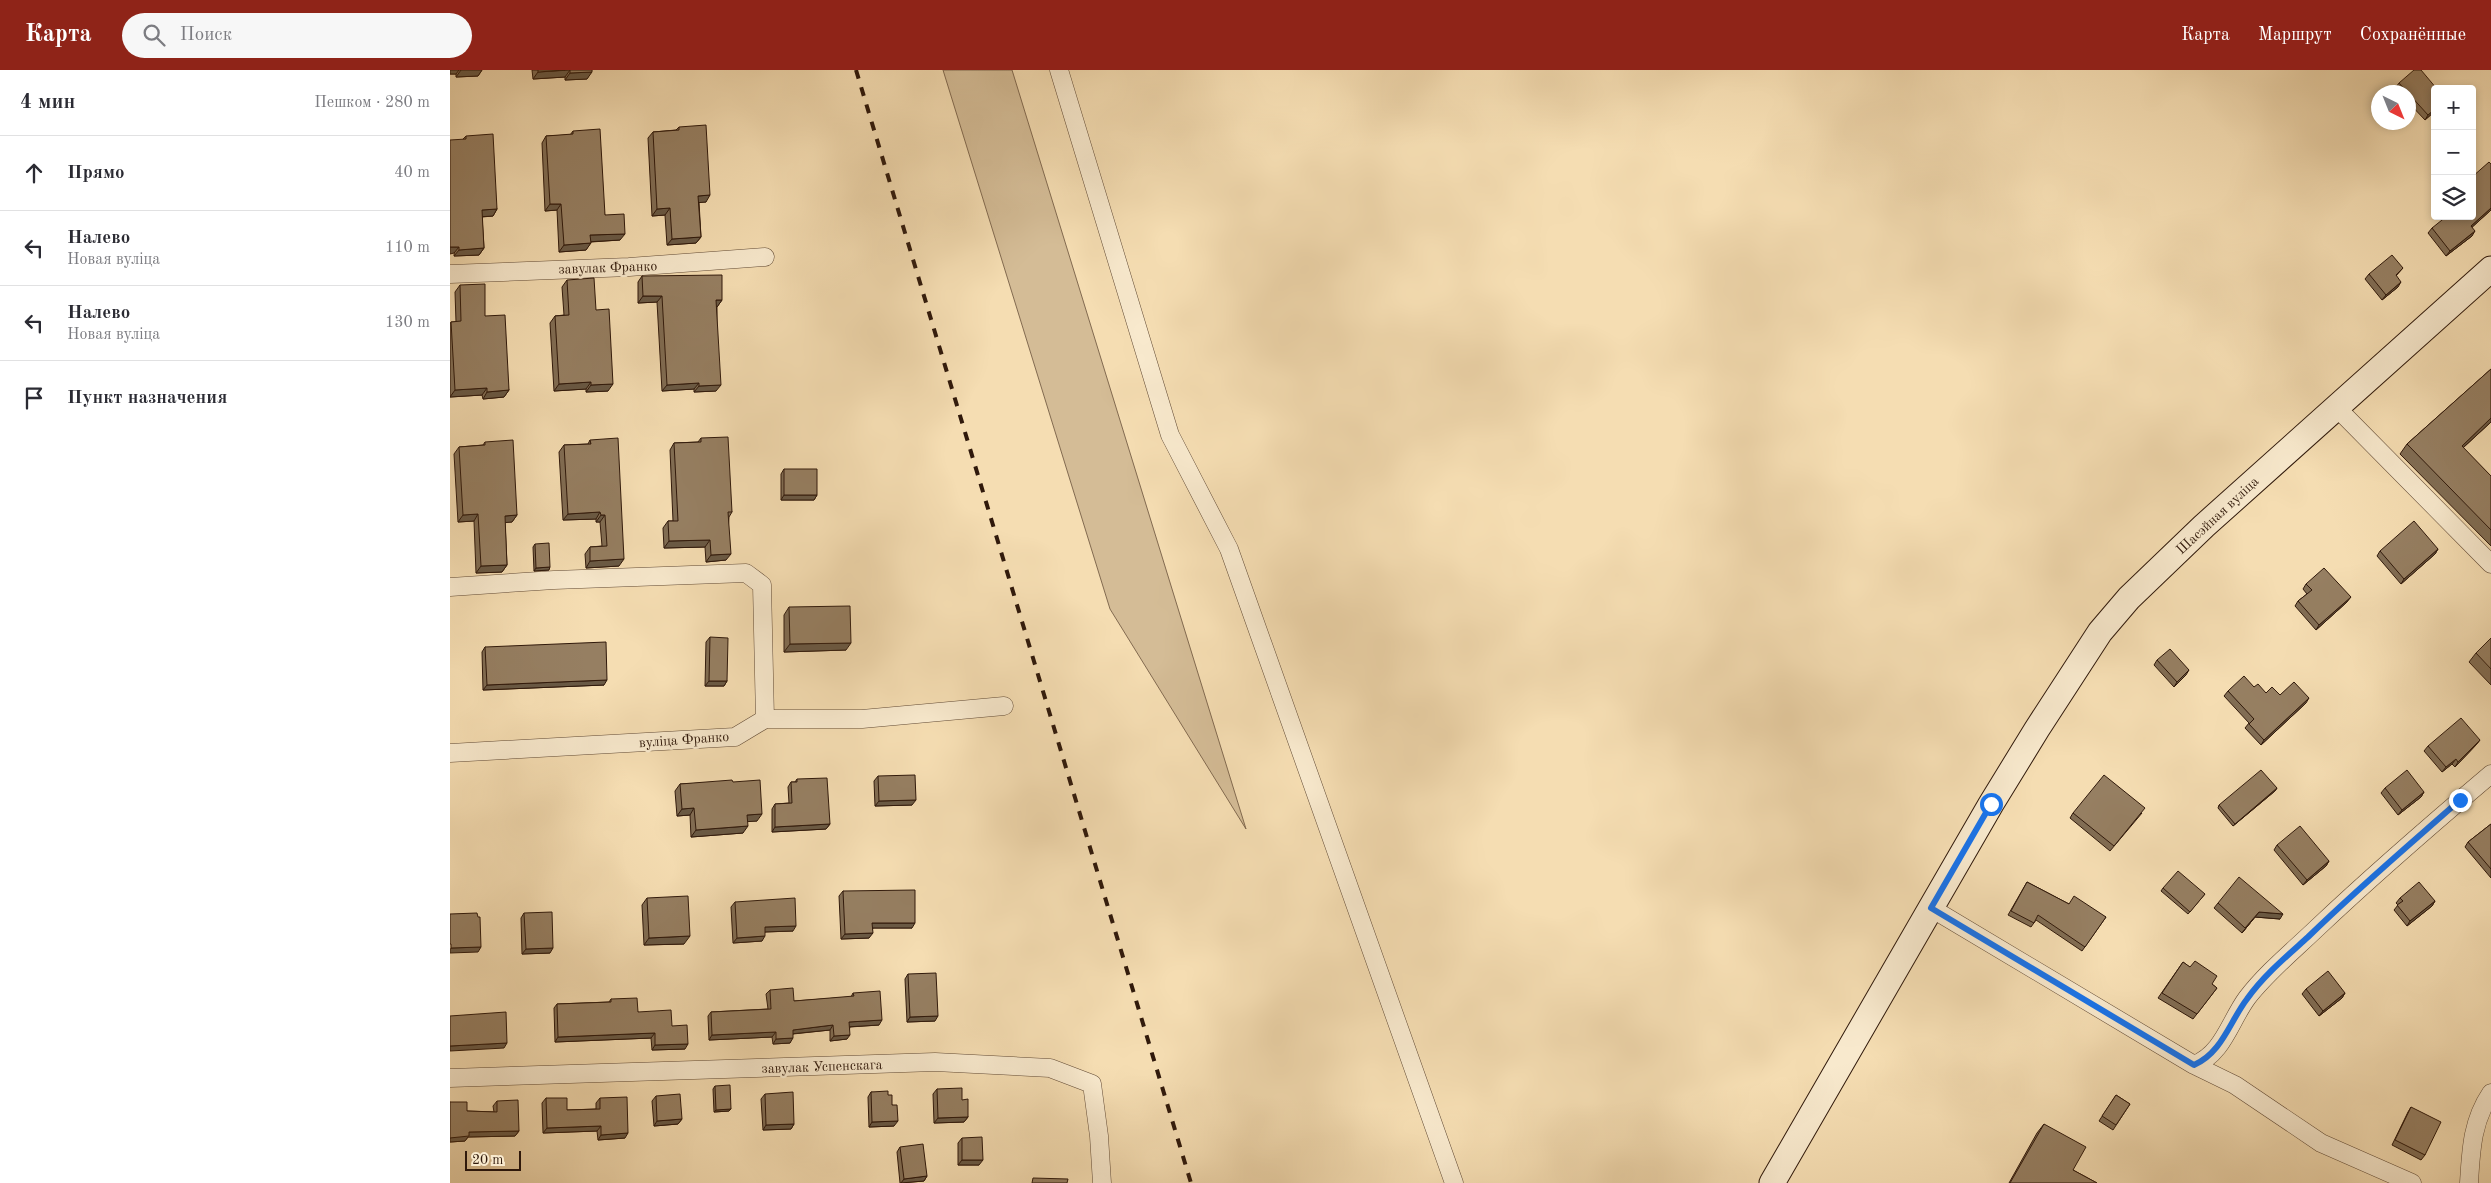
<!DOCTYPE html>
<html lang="ru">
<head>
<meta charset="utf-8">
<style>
  body { margin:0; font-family:"Old Standard TT",serif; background:#f7f7f7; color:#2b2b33 }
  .controls { position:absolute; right:15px; top:15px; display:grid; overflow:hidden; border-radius:5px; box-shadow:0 2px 8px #0003 }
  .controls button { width:45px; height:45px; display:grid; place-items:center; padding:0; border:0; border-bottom:1px solid #e1e1e2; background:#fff; color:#2b2b33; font:25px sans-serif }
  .compass { position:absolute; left:1921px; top:15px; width:45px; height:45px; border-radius:50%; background:#fff; box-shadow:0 2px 8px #0003; rotate:137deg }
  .scale { position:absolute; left:15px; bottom:12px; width:56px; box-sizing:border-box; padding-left:5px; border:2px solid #30190b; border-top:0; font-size:14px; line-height:18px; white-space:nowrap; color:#30190b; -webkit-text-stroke:4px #f8e9cd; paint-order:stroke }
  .stop { position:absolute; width:15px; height:15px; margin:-11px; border:4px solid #1a73e8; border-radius:50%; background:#fff }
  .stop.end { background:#1a73e8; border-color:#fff; box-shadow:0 1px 5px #0008 }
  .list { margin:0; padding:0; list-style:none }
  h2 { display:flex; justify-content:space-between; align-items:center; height:65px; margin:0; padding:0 20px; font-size:21px }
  h2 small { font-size:16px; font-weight:400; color:#7c7c81 }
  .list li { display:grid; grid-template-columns:32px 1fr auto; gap:15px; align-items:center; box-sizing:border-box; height:75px; padding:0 20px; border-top:1px solid #e1e1e2 }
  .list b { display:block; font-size:19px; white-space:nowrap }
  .list p { margin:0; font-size:16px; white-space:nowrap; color:#7c7c81 }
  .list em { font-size:16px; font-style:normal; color:#7c7c81 }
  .icon { flex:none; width:28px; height:28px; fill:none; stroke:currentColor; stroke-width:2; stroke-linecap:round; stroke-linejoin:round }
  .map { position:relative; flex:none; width:2041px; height:1113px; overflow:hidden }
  header { display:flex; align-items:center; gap:30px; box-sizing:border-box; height:70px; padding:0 25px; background:#8f2418; color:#fff }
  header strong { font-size:24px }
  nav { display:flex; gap:28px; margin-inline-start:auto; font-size:18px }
  .search { width:350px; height:45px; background:#f7f7f7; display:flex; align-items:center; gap:12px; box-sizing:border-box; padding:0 18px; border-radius:28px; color:#7c7c81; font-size:19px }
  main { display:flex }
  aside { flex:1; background:#fff }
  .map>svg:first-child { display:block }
  .green { fill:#d4bc96; stroke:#826a50 }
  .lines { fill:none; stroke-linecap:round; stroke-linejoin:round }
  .street-casing { stroke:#614a35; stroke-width:19 }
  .secondary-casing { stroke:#30190b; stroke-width:27 }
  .street { stroke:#f8e9cd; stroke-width:18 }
  .secondary { stroke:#f8e9cd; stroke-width:25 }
  .rail { stroke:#30190b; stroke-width:4; stroke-dasharray:9 9; stroke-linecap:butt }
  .wall { fill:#816d54; stroke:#30190b }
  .shaded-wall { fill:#695945; stroke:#30190b }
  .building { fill:#967f62; stroke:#30190b }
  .route { stroke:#1a73e8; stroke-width:6 }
  .labels { text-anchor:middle; stroke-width:5; stroke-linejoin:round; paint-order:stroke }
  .street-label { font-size:14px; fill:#30190b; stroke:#f8e9cd }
</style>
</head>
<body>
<header>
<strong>Карта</strong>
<div class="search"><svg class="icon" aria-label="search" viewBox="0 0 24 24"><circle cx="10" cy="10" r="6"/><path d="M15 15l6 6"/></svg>Поиск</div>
<nav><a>Карта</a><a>Маршрут</a><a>Сохранённые</a></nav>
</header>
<main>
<aside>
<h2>4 мин<small>Пешком · 280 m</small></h2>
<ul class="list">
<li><svg class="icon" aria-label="ahead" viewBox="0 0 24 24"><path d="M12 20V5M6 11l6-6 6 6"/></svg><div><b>Прямо</b></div><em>40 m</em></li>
<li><svg class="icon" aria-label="left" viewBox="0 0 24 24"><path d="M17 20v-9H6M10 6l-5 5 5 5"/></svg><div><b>Налево</b><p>Новая вуліца</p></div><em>110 m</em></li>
<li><svg class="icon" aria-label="left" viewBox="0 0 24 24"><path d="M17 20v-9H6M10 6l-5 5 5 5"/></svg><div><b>Налево</b><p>Новая вуліца</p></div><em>130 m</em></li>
<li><svg class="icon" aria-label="arrive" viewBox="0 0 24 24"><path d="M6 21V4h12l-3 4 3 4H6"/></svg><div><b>Пункт назначения</b></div></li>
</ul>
</aside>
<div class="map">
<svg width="2041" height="1113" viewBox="0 0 2041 1113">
  <rect width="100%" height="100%" fill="#f5ddb2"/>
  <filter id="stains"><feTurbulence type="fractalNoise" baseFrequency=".004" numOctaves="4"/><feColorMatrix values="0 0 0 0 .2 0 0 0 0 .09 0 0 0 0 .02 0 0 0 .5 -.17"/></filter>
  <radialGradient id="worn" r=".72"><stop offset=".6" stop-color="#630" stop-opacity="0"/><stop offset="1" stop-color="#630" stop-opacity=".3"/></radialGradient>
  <path class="green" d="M493 0H562L796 759 660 539Z"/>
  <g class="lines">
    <g class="street-casing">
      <path id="street" d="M609 0 720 365 779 479 1004 1113
        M0 204 179 197 315 187
        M1887 338 2041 494
        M0 517 104 510 296 503 312 515 315 649
        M0 683 285 667 315 649H412L554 636
        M1481 838 1744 995C1773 984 1780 951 1797 928 1817 902 1843 881 1867 858 1923 805 1982 754 2041 704
        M1744 995 1785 1015 1871 1073 1962 1113
        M0 1008 485 992 600 998 642 1014 649 1066 652 1113
        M2019 1113C2021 1080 2022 1051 2041 1023"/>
    </g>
    <g class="secondary-casing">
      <path id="secondary" d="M1322 1113 1541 734 1587 659 1650 562 1679 528 1754 456 2041 199"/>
    </g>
    <use href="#street" class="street"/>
    <use href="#secondary" class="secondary"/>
    <path class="rail" d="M406 0 741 1113"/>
  </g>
  <path class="wall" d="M0 0H32L28 6 6 7V4H0Z
    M82 0H142L137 9 115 10V7L83 9Z
    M1949 13 1985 41 1975 50 1958 32V22H1950L1946 17Z
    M229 57 256 132H249L251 167 246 173 217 175 215 145 202 146 198 68 203 62 226 60Z
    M123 61 155 145 170 170 141 172 136 180 109 182 107 140 95 141 92 73 96 66 120 65Z
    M16 66 47 139 43 146 32 147 34 178 29 185 4 186 13 69Z
    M2022 107 2041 140 2022 157V166L1996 186 1978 163 1982 158 2022 146Z
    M1953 198 1946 206 1948 217 1932 230 1915 209 1919 204Z
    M192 206 272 230 267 237 266 321 244 322V319L212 321 207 232 188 233V212Z
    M117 210 146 240 158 321 136 322V319L104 321 100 253 105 246 114 245 112 217Z
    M10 215 35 246 59 320 54 327 33 329 32 325 0 327V254L1 252H6L5 222Z
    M2041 299V352L2013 378 2041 406V476L1950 384 1957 374Z
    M251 368 282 442 279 447 276 490 256 492 255 477 214 478 213 458 218 451H223L220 380 224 373 248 372Z
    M140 370 169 496 136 498 135 484 140 477 152 476 150 452H146V449L113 450 109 382 114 375 138 374Z
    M35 372 67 445 62 452H55L57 495 52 502 26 503 24 451 8 452 4 384 9 377 33 375Z
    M334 399 367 425 364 430H331V404Z
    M85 474 99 500 84 501 83 477Z
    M1988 479 1985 484 1951 514 1927 486 1930 481Z
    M1856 514 1897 532 1866 560 1845 536 1848 531 1857 524 1853 519Z
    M339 537 396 580 334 582V545Z
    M260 567 277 611 274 616H255L256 572Z
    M2041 568V615L2019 592 2026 583Z
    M35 577 154 615 33 620 32 582Z
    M1707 590 1736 605 1724 617 1704 595Z
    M1778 621 1816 623 1830 625 1856 633 1811 675 1795 658 1799 653 1774 626Z
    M2030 670 2026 675 2005 697 2002 694 1992 702 1974 681 1978 676Z
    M428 706 462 735 425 736 424 711Z
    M347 709 380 754 376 759 322 762V739L325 734 339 733 338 717 341 712H345Z
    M283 712 307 751H297L293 763 241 767 240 745 227 746 225 721 230 714Z
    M1827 718 1825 721 1783 756 1768 738 1769 735Z
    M1935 718 1974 722 1971 727 1948 745 1931 723Z
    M1623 743H1692L1660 781 1620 748Z
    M2041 754V808L2015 777 2018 772Z
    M1827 775 1879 791 1876 796 1853 815 1824 780Z
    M1577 812 1619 834 1656 847 1632 881 1586 850 1581 857 1558 845Z
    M1713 818 1755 824 1738 844 1711 821Z
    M393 821 462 858H423L419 868 391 869 389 826Z
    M197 828 234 874 194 875 192 835Z
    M1950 828 1985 831 1982 836 1957 856 1944 840 1948 835 1946 833Z
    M285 832 343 861 315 862 312 871 283 873 281 837Z
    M1768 833 1830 849 1805 847 1792 863 1764 838Z
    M74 843 100 883 72 884 71 848Z
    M1733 892 1767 918 1743 949 1708 928Z
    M458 904 485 951 457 952 455 909Z
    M1856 919 1895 923 1892 928 1869 946 1852 924Z
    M320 920 344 931 401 927 403 923 429 955 400 957 397 969 380 971V960L343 964 340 973 323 974 322 967 259 970 258 946 261 942 318 939 316 924Z
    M161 929 188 942 222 956 235 979 202 980 201 968 105 972 104 938 107 934 159 932Z
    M265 1016 281 1039 279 1041 264 1042 263 1019Z
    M487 1019 512 1030 518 1047 514 1052 484 1053 483 1024Z
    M421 1022 438 1025 442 1035 444 1056 419 1057 418 1027Z
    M315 1024 344 1054 341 1059 313 1060 311 1029Z
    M1666 1025 1680 1034 1663 1060 1649 1051Z
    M206 1026 232 1049 228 1054 204 1056 202 1031Z
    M96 1028 117 1040 146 1039V1033L150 1028 175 1068 148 1070 147 1061 93 1063 92 1033Z
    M47 1031 69 1061 65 1066 18 1067 15 1071 0 1072V1032L17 1041 44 1042 43 1036Z
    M1961 1037 1975 1085 1971 1090 1942 1075 1958 1042Z
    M1594 1054 1623 1100 1647 1113H1559L1587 1063Z
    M512 1068 529 1095H508V1073Z
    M450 1077 477 1106 474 1111 450 1113 447 1082Z"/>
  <path class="shaded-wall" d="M0 0H9L6 4H0Z
    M11 0H32L28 6 6 7Z
    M120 0 115 7 83 9 88 2Z
    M142 2 137 9 115 10 120 3Z
    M1985 39V41L1975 50 1978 45Z
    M260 125 256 132 244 133 248 126Z
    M100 134H111L107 140 95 141Z
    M220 138 215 145 202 146 207 139Z
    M2041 138V140L2018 161 2021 156Z
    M47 139 43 146 27 147 32 140Z
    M2025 161 2022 166 1996 186 2000 181Z
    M175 164 170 170 136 172 140 165Z
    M251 167 246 173 217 175 222 169Z
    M141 173 136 180 109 182 114 175Z
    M0 177H9L4 183 0 184Z
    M34 178 29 185 4 186 9 180Z
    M1951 212 1948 217 1932 230 1936 225Z
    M193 226H212L207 232 188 233Z
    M266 230H272L267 237H262Z
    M141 312 136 319 104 321 109 314Z
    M249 313 244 319 212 321 217 315Z
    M163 314 158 321 136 322 141 315Z
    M271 315 266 321 244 322 249 316Z
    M37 318 32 325 0 327 5 320Z
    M59 320 54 327 33 329 37 322Z
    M2041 348V352L2005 385 2012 376Z
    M334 425H367L364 430H331Z
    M150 442 146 449 113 450 118 444Z
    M28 444 24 451 8 452 13 445Z
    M67 445 62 452 50 453 55 446Z
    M151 445H155L150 452H146Z
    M260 470 255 477 214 478 219 471Z
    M1988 479 1985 484 1951 514 1954 509Z
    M281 484 276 490 256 492 261 485Z
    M174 489 169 496 136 498 140 491Z
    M57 495 52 502 26 503 31 496Z
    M100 497 99 500 84 501 86 498Z
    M1901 527 1897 532 1866 560 1869 555Z
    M401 573 396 580 334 582 340 574Z
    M1739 600 1736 605 1724 617 1727 612Z
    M157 610 154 615 33 620 37 615Z
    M259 611H277L274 616H255Z
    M1859 628 1856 633 1811 675 1814 670Z
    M2030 670 2026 675 2005 697 2008 692Z
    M2006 689 2002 694 1992 702 1996 697Z
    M1827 718 1825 721 1783 756 1785 754Z
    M1974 722 1971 727 1948 745 1952 740Z
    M466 730 462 735 425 736 429 731Z
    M244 738 240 745 227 746 232 739Z
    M312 744 307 751 292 752 297 745Z
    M380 754 376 759 322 762 325 757Z
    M298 756 293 763 241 767 246 760Z
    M1879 791 1876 796 1853 815 1857 810Z
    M1985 831 1982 836 1957 856 1960 851Z
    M1809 842 1833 844 1830 849 1805 847 1792 863Z
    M422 853H465L462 858H419Z
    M346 856 343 861 312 862 315 857Z
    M423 863 419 868 391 869 395 864Z
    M240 866 234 874 194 875 199 868Z
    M315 866 312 871 283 873 287 868Z
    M31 877 28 882 0 883V880L1 878Z
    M103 878 100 883 72 884 76 879Z
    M1895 923 1892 928 1869 946 1873 941Z
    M488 946 485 951 457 952 460 947Z
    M432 950 429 955 396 957 399 952Z
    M383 955 380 960 340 964 343 960Z
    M326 962 322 967 259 970 262 965Z
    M205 963 201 968 105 972 108 967Z
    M400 965 397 969 380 971 384 966Z
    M343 968 340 973 323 974 326 969Z
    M57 973 54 978 0 981V976Z
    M238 974 235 979 202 980 205 975Z
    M281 1039 279 1041 264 1042 266 1040Z
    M518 1047 514 1052 484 1053 488 1048Z
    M232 1049 228 1054 204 1056 207 1051Z
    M448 1051 444 1056 419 1057 422 1052Z
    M344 1054 341 1059 313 1060 316 1055Z
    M151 1056 147 1061 93 1063 97 1058Z
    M69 1061 65 1066 18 1067 15 1071 0 1072V1068L19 1062Z
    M178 1063 175 1068 148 1070 151 1065Z
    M512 1090H533L529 1095H508Z
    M477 1106 474 1111 451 1113 454 1109Z"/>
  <path class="building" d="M88 0H115L88 2Z
    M120 0H142V2L120 3Z
    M1964 0H1971L1987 19H1985V39L1978 45 1949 13Z
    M256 55 260 125 248 126 251 167 222 169 220 138 207 139 203 62 229 60V57Z
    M150 59 155 145 174 144 175 164 140 165 141 173 114 175 111 134H100L96 66 123 64V61Z
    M43 64 47 139 32 140 34 178 9 180V177H0V70L16 69V66Z
    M2039 92 2041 94V138L2021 156 2025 161 2000 181 1982 158 1997 146H2022V127L2024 126 2022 123V107Z
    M1942 185 1953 198 1946 205 1951 212 1936 225 1919 204Z
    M272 205V230H266L271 315 249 316V313L217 315 212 226H193L192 206Z
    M144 208 146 240 159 239 163 314 141 315V312L109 314 105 246 119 245 117 210Z
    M35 214V246L55 245 59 320 37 322V318L5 320 1 252 11 251 10 215Z
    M2041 299V348L2012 376 2041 406V460L1957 374Z
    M278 367 282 442H278L281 484 261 485 260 470 219 471 218 451H228L224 373 251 372V368Z
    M168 368 174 489 140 491V477L157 476 155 445H151L150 442 118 444 114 375 141 374 140 370Z
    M63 370 67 445 55 446 57 495 31 496 28 444 13 445 9 377 35 375V372Z
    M334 399H367V425H334Z
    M1964 451 1988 479 1954 509 1930 481Z
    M99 473 100 497 86 498 85 474Z
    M1874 498 1901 527 1869 555 1848 531 1862 520 1856 514Z
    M400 536 401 573 340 574 339 537Z
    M260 567 278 568 277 611H259Z
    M2041 568V599L2026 583Z
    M156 572 157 610 37 615 35 577Z
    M1720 579 1739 600 1727 612 1707 590Z
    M1794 606 1804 617 1808 614 1816 623 1822 617 1830 625 1844 612 1859 628 1814 670 1799 654 1804 649 1778 621Z
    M2011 648 2030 670 2008 692 2006 689 1996 697 1978 676Z
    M1811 700 1827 718 1785 754 1769 735Z
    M1957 700 1974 722 1952 740 1935 718Z
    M465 705 466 730 429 731 428 706Z
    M1654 705 1695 738 1664 776 1623 743Z
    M377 708 380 754 325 757V734L342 733 341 712H347V709Z
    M282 710 283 712 310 710 312 744 297 745 298 756 246 760 244 738 232 739 230 714Z
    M2041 754V799L2018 772Z
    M1850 756 1879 791 1857 810 1827 775Z
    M1728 801 1755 824 1740 842 1713 818Z
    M1789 807 1833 844 1809 842 1795 858 1768 833Z
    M1577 812 1619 834 1624 826 1656 847 1635 877 1588 845 1584 853 1561 841Z
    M1969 812 1985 831 1960 851 1947 835 1953 831 1950 828Z
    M465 820V853H422L423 863 395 864 393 821Z
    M238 826 240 866 199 868 197 828Z
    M345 828 346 856 315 857V866L287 868 285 832Z
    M102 842 103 878 76 879 74 843Z
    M27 843 28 847H30L31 877 1 878V874H0V844Z
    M1745 891 1767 906 1762 914 1767 918 1747 944 1712 923 1733 892 1740 897Z
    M1878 901 1895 923 1873 941 1856 919Z
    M486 903 488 946 460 947 458 904Z
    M343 918 344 931 404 926 403 923 430 921 432 950 399 952 400 965 384 966 383 955 343 960V968L326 969V962L262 965 261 942 321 939 320 920Z
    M187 928 188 942 221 940 222 956 237 955 238 974 205 975V963L108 967 107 934 161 932V929Z
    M56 942 57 973 0 976V946Z
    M280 1015 281 1039 266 1040 265 1016Z
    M512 1018V1030L518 1029V1047L488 1048 487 1019Z
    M438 1021V1025H442V1035H447L448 1051 422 1052 421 1022Z
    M343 1022 344 1054 316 1055 315 1024Z
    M230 1024 232 1049 207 1051 206 1026Z
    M1666 1025 1680 1034 1666 1055 1652 1046Z
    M177 1027 178 1063 151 1065V1056L97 1058 96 1028H117V1040L150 1039V1028Z
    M68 1030 69 1061 19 1062V1066L0 1068V1032H17V1041L47 1042V1031Z
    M1961 1037 1991 1052 1975 1085 1945 1070Z
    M1594 1054 1636 1077 1623 1100 1647 1113H1560Z
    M532 1067 533 1090H512V1068Z
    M473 1074 477 1106 454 1109 450 1077Z
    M583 1108 618 1109 617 1113H582Z"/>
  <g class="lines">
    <path class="route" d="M1541 734 1481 838 1744 995C1772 983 1780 951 1797 929 1814 905 1837 886 1858 867 1907 819 1959 775 2010 730"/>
  </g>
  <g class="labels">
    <g class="street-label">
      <text transform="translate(158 197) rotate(-2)" y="5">завулак Франко</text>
      <text transform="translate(1767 445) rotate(-43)" y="5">Шасэйная вуліца</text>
      <text transform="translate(234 669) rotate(-4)" y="5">вуліца Франко</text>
      <text transform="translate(372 996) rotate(-2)" y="5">завулак Успенскага</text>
    </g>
  </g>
  <rect width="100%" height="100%" filter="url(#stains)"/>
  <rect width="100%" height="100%" fill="url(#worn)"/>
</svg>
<div class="controls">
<button>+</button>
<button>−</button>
<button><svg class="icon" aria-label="layers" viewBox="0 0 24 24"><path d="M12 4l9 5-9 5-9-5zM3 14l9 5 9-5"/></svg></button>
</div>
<svg class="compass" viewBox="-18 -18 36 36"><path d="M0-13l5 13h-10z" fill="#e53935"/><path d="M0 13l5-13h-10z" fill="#7c7c81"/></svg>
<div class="scale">20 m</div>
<div class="stop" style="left:1541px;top:734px"></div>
<div class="stop end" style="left:2010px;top:730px"></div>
</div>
</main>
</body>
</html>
